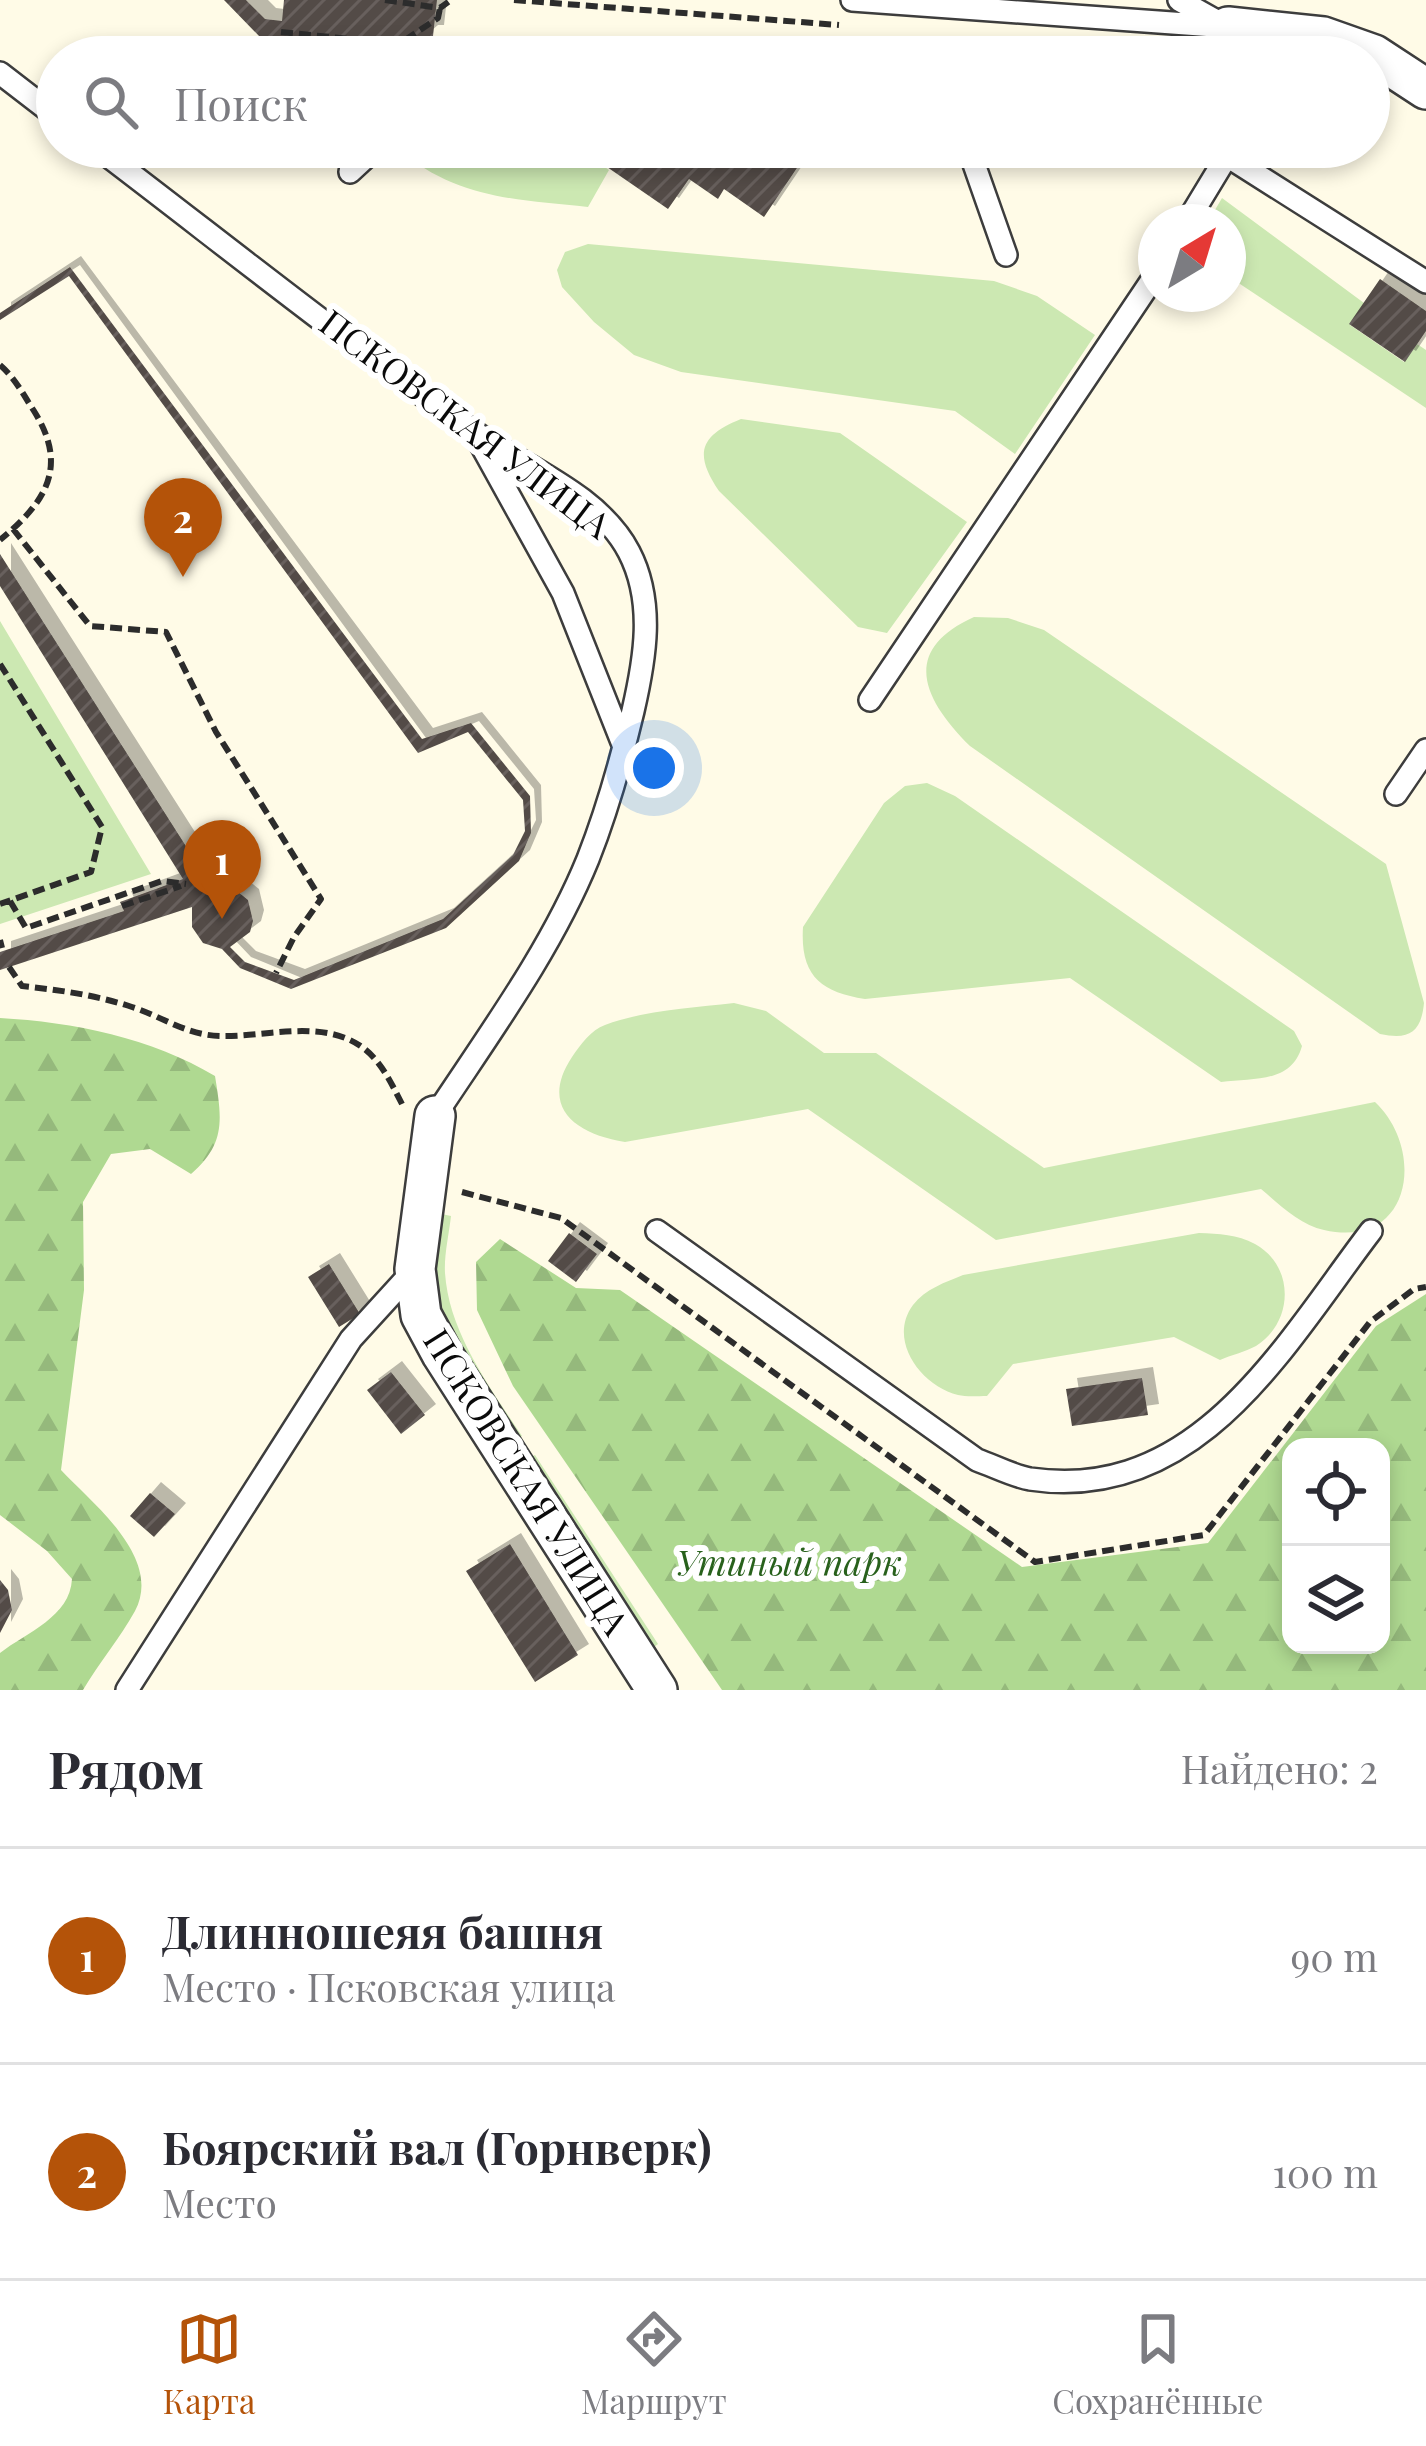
<!DOCTYPE html>
<html lang="ru">
<head>
<meta charset="utf-8">
<style>
  body { margin:0; font-family:"Playfair Display",serif; background:#f7f7f7; color:#2b2b33 }
  .controls { position:absolute; right:36px; bottom:36px; display:grid; overflow:hidden; border-radius:24px; box-shadow:0 6px 18px #0003 }
  .controls button { width:108px; height:108px; display:grid; place-items:center; padding:0; border:0; border-bottom:3px solid #e1e1e2; background:#fff; color:#2b2b33; font:60px sans-serif }
  .compass { position:absolute; left:1138px; top:204px; width:108px; height:108px; border-radius:50%; background:#fff; box-shadow:0 6px 18px #0003; rotate:38deg }
  .you { position:absolute; left:654px; top:768px; width:42px; height:42px; margin:-30px; border:9px solid #fff; border-radius:50%; background:#1a73e8; box-shadow:0 0 0 18px #1a73e833 }
  .badge { display:grid; place-items:center; width:78px; height:78px; border-radius:50%; background:#b45309; color:#fff; font-size:39px; font-weight:700 }
  .pin { position:absolute; translate:-50% -99px; filter:drop-shadow(0 3px 6px #0008) }
  .pin::after { content:''; position:absolute; top:63px; width:42px; height:36px; background:inherit; clip-path:polygon(0 0,100% 0,50% 100%) }
  .list { margin:0; padding:0; list-style:none }
  h2 { display:flex; justify-content:space-between; align-items:center; height:156px; margin:0; padding:0 48px; font-size:51px }
  h2 small { font-size:39px; font-weight:400; color:#7c7c81 }
  .list li { display:grid; grid-template-columns:78px 1fr auto; gap:36px; align-items:center; box-sizing:border-box; height:216px; padding:0 48px; border-top:3px solid #e1e1e2 }
  .list b { display:block; font-size:45px; white-space:nowrap }
  .list p { margin:0; font-size:39px; white-space:nowrap; color:#7c7c81 }
  .list em { font-size:39px; font-style:normal; color:#7c7c81 }
  .icon { flex:none; width:66px; height:66px; fill:none; stroke:currentColor; stroke-width:2; stroke-linecap:round; stroke-linejoin:round }
  .map { position:relative; flex:none; width:1426px; height:1690px; overflow:hidden }
  .search { position:absolute; background:#fff; box-shadow:0 6px 18px #0003; left:36px; right:36px; top:36px; height:132px; display:flex; align-items:center; gap:30px; box-sizing:border-box; padding:0 42px; border-radius:66px; color:#7c7c81; font-size:45px }
  .sheet { height:588px; background:#fff }
  nav { display:flex; justify-content:space-around; align-items:center; box-sizing:border-box; height:168px; border-top:3px solid #e1e1e2; background:#fff; font-size:33px; color:#7c7c81 }
  nav a { display:grid; justify-items:center; gap:6px }
  nav .on { color:#b45309 }
  .map>svg:first-child { display:block }
  .grass { fill:#cce8b2 }
  .forest { fill:url(#forest-firs); fill-rule:evenodd }
  .building { fill:url(#building-hatch); filter:url(#shadow) }
  .lines { fill:none; stroke-linecap:round; stroke-linejoin:round }
  .service-casing { stroke:#3d3d3d; stroke-width:26 }
  .minor-casing { stroke:#3d3d3d; stroke-width:44 }
  .path { stroke:#2c2c2c; stroke-width:6; stroke-dasharray:12 6; stroke-linecap:butt }
  .service { stroke:#fff; stroke-width:21 }
  .minor { stroke:#fff; stroke-width:39 }
  .labels { text-anchor:middle; stroke-width:12; stroke-linejoin:round; paint-order:stroke }
  .street-label { font-size:36px; fill:#0a0a0a; stroke:#fff }
  .park-label { font-size:36px; font-style:italic; fill:#28611c; stroke:#fff }
</style>
</head>
<body>
<div class="map">
<svg width="1426" height="1690" viewBox="0 0 1426 1690">
  <defs>
    <pattern id="forest-firs" width="22" height="20" patternUnits="userSpaceOnUse" patternTransform="scale(3)"><rect width="22" height="20" fill="#afd991"/><path d="M5 1l3.5 6h-7zM16 11l3.5 6h-7z" fill="#95b97c"/></pattern>
    <pattern id="building-hatch" width="6" height="6" patternUnits="userSpaceOnUse" patternTransform="scale(3)"><rect width="6" height="6" fill="#534c47"/><path d="M-1 1l2-2M0 6l6-6M5 7l2-2" fill="none" stroke="#67615d"/></pattern>
    <filter id="shadow"><feDropShadow dx="11" dy="-11" stdDeviation="0" flood-color="#0004"/></filter>
  </defs>
  <rect width="100%" height="100%" fill="#fffbe7"/>
  <path class="grass" d="M576 147 609 170 588 207C514 199 456 199 397 148Z
    M1222 198 1364 303 1350 325 1404 362 1417 344 1426 350V408L1228 276V222H1208Z
    M588 244 994 281 1037 296 1095 335 1015 454 955 411 681 372 634 355 594 322 562 287 557 270 565 252Z
    M741 419 840 433 967 522 887 633 858 627 719 491C694 454 699 436 741 419Z
    M974 617 1008 618 1044 630 1386 864 1424 1003C1421 1033 1409 1040 1380 1034L970 746C924 700 899 651 974 617Z
    M0 621 151 874 0 924Z
    M927 783 955 796 1294 1031 1302 1046C1292 1083 1254 1078 1221 1082L1070 978 865 999C820 992 800 975 803 927L884 803 905 786Z
    M734 1003 766 1011 824 1053H876L1044 1168 1375 1102C1426 1150 1412 1250 1324 1230 1300 1225 1279 1204 1261 1189L996 1240 808 1109 625 1142C575 1134 539 1107 572 1057 581 1044 591 1030 605 1025 645 1010 692 1008 734 1003Z
    M432 1212 451 1216C449 1234 444 1255 445 1273 449 1333 490 1387 522 1436L507 1444 431 1312Z
    M1199 1233C1219 1234 1237 1234 1255 1244 1295 1266 1294 1322 1256 1346 1245 1352 1231 1355 1220 1360L1174 1337 1013 1364 987 1396C978 1396 966 1397 958 1395 921 1386 887 1340 913 1305 925 1289 946 1282 963 1275Z
    M535 1455 658 1644 643 1655 519 1464Z"/>
  <path class="forest" d="M0 1018C73 1022 152 1038 215 1076 222 1119 226 1144 191 1174L150 1149 111 1154 83 1202 84 1290 61 1470C93 1504 163 1558 135 1611 120 1638 99 1663 83 1690H0V1653C27 1632 70 1617 72 1579L47 1551 0 1515Z
    M500 1239 576 1288 620 1290 1022 1567 1208 1543 1376 1326 1426 1294V1690H722L513 1386 477 1310 476 1262ZM1291 1447H1381V1645H1291Z"/>
  <path class="building" d="M224 0H246L265 19 282 21 284 0H437L433 36H427L402 57H316L305 46 260 37Z
    M578 147H785L803 159 764 217 724 189 718 199 689 179 668 209Z
    M70 267 422 739 471 723 530 796 531 833 519 861 446 928 291 989 240 968 222 949 203 943 192 927V907L0 970V952L124 911 120 902 183 879 0 586V554L212 887H232L248 900 253 921 250 932 230 947 245 962 294 980 443 919 513 855 525 831 523 800 468 732 418 753 69 276 0 320V313Z
    M1380 279 1426 311V331L1405 362 1349 324Z
    M569 1233 597 1254 576 1282 548 1261Z
    M329 1264 360 1314 339 1327 308 1277Z
    M391 1372 425 1415 401 1434 367 1390Z
    M1142 1378 1148 1415 1072 1426 1066 1389Z
    M150 1493 175 1514 154 1537 130 1516Z
    M510 1544 578 1655 535 1682 466 1571Z
    M0 1580 8 1590 12 1610 0 1633Z"/>
  <g class="lines">
    <g class="service-casing">
      <path id="service" d="M852 0 1228 27
        M1179 0 1220 23
        M0 73 57 117
        M96 147C221 242 344 341 473 431 524 467 599 494 629 552 655 602 645 659 633 711 621 761 607 811 588 859 551 950 489 1034 435 1116
        M968 147 1006 255
        M350 172 377 147
        M1187 222 1227 156 1426 282
        M475 434 563 593 624 747
        M870 700 1156 274
        M1396 794 1426 750
        M657 1231 977 1460C994 1466 1013 1476 1030 1479 1198 1504 1284 1345 1371 1231
        M127 1690 351 1339 414 1270"/>
    </g>
    <g class="minor-casing">
      <path id="minor" d="M1228 27 1323 37 1374 55 1426 89
        M435 1116 415 1269 421 1315 442 1354 657 1690"/>
    </g>
    <path class="path" d="M385 0 440 8 451 0
      M514 0 839 25
      M281 32 399 44 438 18 440 8
      M0 365C15 378 23 394 34 411 69 467 46 502 0 540
      M13 529 90 626 166 632 216 732 321 899 294 937 276 973
      M0 664 102 827 91 872 0 904
      M10 901 26 928 162 881 186 884
      M122 906 181 886
      M0 940 2 948
      M9 967 22 986C59 990 96 995 132 1007 163 1017 186 1035 220 1036 262 1037 311 1022 350 1040 378 1053 389 1079 402 1104
      M462 1192 561 1218 1035 1562 1204 1535 1370 1322 1414 1289 1426 1287"/>
    <use href="#service" class="service"/>
    <use href="#minor" class="minor"/>
  </g>
  <g class="labels">
    <g class="street-label">
      <text transform="translate(465 424) rotate(37)" y="13">ПСКОВСКАЯ УЛИЦА</text>
      <text transform="translate(526 1482) rotate(58)" y="13">ПСКОВСКАЯ УЛИЦА</text>
    </g>
    <g class="park-label">
      <text x="789" y="1576">Утиный парк</text>
    </g>
  </g>
</svg>
<div class="controls">
<button><svg class="icon" aria-label="locate" viewBox="0 0 24 24"><circle cx="12" cy="12" r="6"/><path d="M12 2v4M12 18v4M2 12h4M18 12h4"/></svg></button>
<button><svg class="icon" aria-label="layers" viewBox="0 0 24 24"><path d="M12 4l9 5-9 5-9-5zM3 14l9 5 9-5"/></svg></button>
</div>
<svg class="compass" viewBox="-18 -18 36 36"><path d="M0-13l5 13h-10z" fill="#e53935"/><path d="M0 13l5-13h-10z" fill="#7c7c81"/></svg>
<div class="you"></div>
<div class="pin badge" style="left:222px;top:919px">1</div>
<div class="pin badge" style="left:183px;top:577px">2</div>
<div class="search"><svg class="icon" aria-label="search" viewBox="0 0 24 24"><circle cx="10" cy="10" r="6"/><path d="M15 15l6 6"/></svg>Поиск</div>
</div>
<section class="sheet">
<h2>Рядом<small>Найдено: 2</small></h2>
<ul class="list">
<li><span class="badge">1</span><div><b>Длинношеяя башня</b><p>Место · Псковская улица</p></div><em>90 m</em></li>
<li><span class="badge">2</span><div><b>Боярский вал (Горнверк)</b><p>Место</p></div><em>100 m</em></li>
</ul>
</section>
<nav>
<a class="on"><svg class="icon" aria-label="map" viewBox="0 0 24 24"><path d="M3 6l6-2 6 2 6-2v14l-6 2-6-2-6 2zM9 4v14M15 6v14"/></svg>Карта</a>
<a><svg class="icon" aria-label="directions" viewBox="0 0 24 24"><path d="M12 3l9 9-9 9-9-9zM9 14v-3h6M13 9l2 2-2 2"/></svg>Маршрут</a>
<a><svg class="icon" aria-label="saved" viewBox="0 0 24 24"><path d="M7 4h10v16l-5-4-5 4z"/></svg>Сохранённые</a>
</nav>
</body>
</html>
